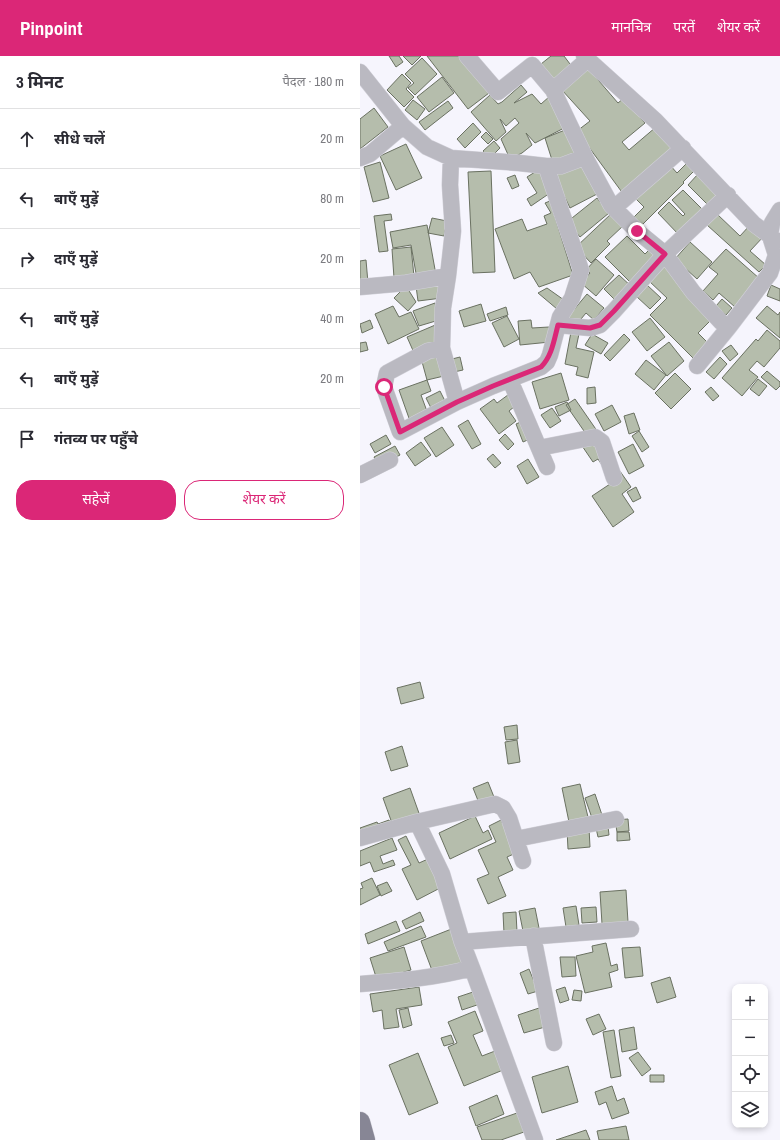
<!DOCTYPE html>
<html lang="hi">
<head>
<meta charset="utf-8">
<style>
  body { margin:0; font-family:"Archivo Narrow","Noto Sans Devanagari",sans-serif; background:#f2f2f3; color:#2b2b33 }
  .controls { position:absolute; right:12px; bottom:12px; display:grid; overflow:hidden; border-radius:8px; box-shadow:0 2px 6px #0003 }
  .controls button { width:36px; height:36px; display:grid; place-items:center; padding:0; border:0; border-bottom:1px solid #e1e1e2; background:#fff; color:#2b2b33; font:20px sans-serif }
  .stop { position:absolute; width:12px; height:12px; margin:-9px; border:3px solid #db2777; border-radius:50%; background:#fff }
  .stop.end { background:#db2777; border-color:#fff; box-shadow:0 1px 4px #0008 }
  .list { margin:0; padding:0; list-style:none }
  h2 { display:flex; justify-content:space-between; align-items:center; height:52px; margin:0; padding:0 16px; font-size:17px }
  h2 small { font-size:13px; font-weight:400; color:#7c7c81 }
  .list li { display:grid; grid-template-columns:26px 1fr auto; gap:12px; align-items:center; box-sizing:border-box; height:60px; padding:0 16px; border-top:1px solid #e1e1e2 }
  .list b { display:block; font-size:15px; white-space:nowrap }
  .list em { font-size:13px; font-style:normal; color:#7c7c81 }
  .actions { display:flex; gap:8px; padding:12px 16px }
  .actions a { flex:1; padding:9px 0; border:1px solid #db2777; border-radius:16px; text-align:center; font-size:14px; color:#db2777 }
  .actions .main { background:#db2777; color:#fff }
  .icon { flex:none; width:22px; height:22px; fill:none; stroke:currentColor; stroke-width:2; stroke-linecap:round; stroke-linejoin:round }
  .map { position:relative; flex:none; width:420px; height:1084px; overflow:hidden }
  header { display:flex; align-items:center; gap:24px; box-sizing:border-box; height:56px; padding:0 20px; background:#db2777; color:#fff }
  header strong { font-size:19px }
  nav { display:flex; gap:22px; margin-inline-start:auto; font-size:14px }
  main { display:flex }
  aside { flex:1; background:#fff }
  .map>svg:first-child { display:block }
  .building { fill:#b5bdac; stroke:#6a7161 }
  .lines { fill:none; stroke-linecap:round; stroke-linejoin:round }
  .minor-casing { stroke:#d2d1d9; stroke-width:17 }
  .major-casing { stroke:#d2d1d9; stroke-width:21 }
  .minor { stroke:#bab9c1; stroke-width:16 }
  .major { stroke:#878695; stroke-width:20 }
  .route { stroke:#db2777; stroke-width:5 }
</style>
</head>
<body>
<header>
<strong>Pinpoint</strong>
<nav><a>मानचित्र</a><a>परतें</a><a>शेयर करें</a></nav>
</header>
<main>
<aside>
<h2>3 मिनट<small>पैदल · 180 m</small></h2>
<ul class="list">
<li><svg class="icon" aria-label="ahead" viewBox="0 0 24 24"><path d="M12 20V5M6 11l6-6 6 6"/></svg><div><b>सीधे चलें</b></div><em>20 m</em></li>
<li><svg class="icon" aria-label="left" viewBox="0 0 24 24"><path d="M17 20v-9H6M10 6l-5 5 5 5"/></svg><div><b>बाएँ मुड़ें</b></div><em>80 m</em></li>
<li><svg class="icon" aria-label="right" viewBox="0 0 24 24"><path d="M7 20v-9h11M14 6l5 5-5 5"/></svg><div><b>दाएँ मुड़ें</b></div><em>20 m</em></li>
<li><svg class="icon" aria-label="left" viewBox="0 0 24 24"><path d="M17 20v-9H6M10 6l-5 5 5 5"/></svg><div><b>बाएँ मुड़ें</b></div><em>40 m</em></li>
<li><svg class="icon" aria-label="left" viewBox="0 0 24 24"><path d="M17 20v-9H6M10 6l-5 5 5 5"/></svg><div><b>बाएँ मुड़ें</b></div><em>20 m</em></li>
<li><svg class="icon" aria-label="arrive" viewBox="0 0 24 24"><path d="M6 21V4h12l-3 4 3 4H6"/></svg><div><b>गंतव्य पर पहुँचे</b></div></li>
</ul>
<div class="actions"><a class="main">सहेजें</a><a>शेयर करें</a></div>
</aside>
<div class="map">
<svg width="420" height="1084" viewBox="0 0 420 1084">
  <rect width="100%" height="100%" fill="#f6f5fd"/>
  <path class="building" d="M29 0H39L43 6 36 11Z
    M43 0H61L52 9Z
    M67 0H101L129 37 108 53Z
    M191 0H204L213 12 194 26 181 8Z
    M62 2 77 18 55 39 48 32 54 27 45 18Z
    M227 11 258 47 264 42 285 67 262 86 269 94 296 71 316 94 264 139 217 75 230 65 201 33Z
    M42 18 51 27 46 33 54 41 44 51 27 34Z
    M82 21 94 37 69 56 57 41Z
    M161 29 167 36 154 47 172 38 181 48 190 40 208 70 175 87 166 77 172 89 162 97 150 103 141 83 159 67 155 62 146 70 140 63 146 76 136 85 111 56 130 39 138 48 142 46Z
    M53 44 65 53 57 64 45 54Z
    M88 45 93 52 65 74 59 66Z
    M14 52 28 71 0 93V63Z
    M113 67 121 76 105 92 97 83Z
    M210 72 220 98 192 104 185 82Z
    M126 76 133 83 128 88 121 81Z
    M134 85 140 92 130 102 123 95Z
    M46 88 62 122 36 134 20 100Z
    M20 106 29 142 13 146 4 111Z
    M221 106 237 138 210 152 194 119Z
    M328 106 335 114 323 126 324 127 282 169 274 161 284 151 274 141 309 108 317 117Z
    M180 113 190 137 171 150 167 143 177 137 167 121Z
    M131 115 135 216 113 217 108 116Z
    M338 118 360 139 349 150 328 129Z
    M155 119 159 130 152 133 147 122Z
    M323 134 345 156 320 180 298 157 309 146 323 160 325 158 312 144Z
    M237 142 249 157 220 181 207 166Z
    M190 145 213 219 179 231 170 216 154 223 135 173 162 163 167 175 187 168 184 160 191 157 185 147Z
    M252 157 264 169 247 185 250 188 231 207 216 191Z
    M31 158 32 164 24 165 28 195 19 196 14 160Z
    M357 158 380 180 390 169 404 180 390 195 406 209 399 216 347 169Z
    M72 162 87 165 84 180 68 177Z
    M67 169 76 219 57 223 51 189 33 192 30 176Z
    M267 180 285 198 290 193 297 200 271 227 245 201Z
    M330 186 352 206 337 223 315 203Z
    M51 191 54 220 34 222 32 193Z
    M366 193 400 223 375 251 359 237 353 244 343 235 358 218 349 211Z
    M236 203 254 219 236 240 221 227 230 217 226 214Z
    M6 204 8 227H0V205Z
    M306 208 352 263 338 277 350 289 335 304 290 259 307 242 289 225Z
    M259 219 273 232 258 247 244 233Z
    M80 227 82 242 58 245 56 230Z
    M287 229 301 242 290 253 276 240Z
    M411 229 420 233V245L407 240Z
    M46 230 56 246 48 255 34 242Z
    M187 232 204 244 197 253 178 237Z
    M227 238 244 252 234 264 226 257 216 269 207 262Z
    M362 243 372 252 366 259 356 250Z
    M75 247 79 264 59 270 53 255Z
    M121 248 126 265 104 271 99 255Z
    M33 250 39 261 51 256 59 273 28 288 15 258Z
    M407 250 418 259 420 256V282L396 262Z
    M146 251 148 259 130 265 127 258Z
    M147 260 159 283 144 291 132 267Z
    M290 262 305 281 287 295 272 276Z
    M10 264 13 272 2 277 0 268Z
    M171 264 172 272 189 271 190 286 160 289 158 265Z
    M80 267V289L55 299 47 281Z
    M407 274 420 285V292L404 311 397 305 389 314 398 321 382 340 362 322 396 283 398 285Z
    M211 276 219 278 216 292 234 296 228 322 216 319 218 311 205 308Z
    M232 278 248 287 241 298 225 289Z
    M264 278 270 284 250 305 244 299Z
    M6 286 8 294 0 296V287Z
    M309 286 324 305 307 320 291 300Z
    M371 289 378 298 370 305 362 295Z
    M78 298 84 320 67 324 61 302Z
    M100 301 103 314 94 316 92 303Z
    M360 301 367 308 354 323 346 316Z
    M286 304 306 319 294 334 275 318Z
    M407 315 420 326V330L416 334 401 321Z
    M201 317 209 344 180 353 172 326Z
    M315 317 331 333 311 353 295 337Z
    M398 323 407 330 399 340 390 333Z
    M67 324 71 335 61 339 68 358 50 365 39 334Z
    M235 331 236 347 227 348V332Z
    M351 331 359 340 353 345 345 336Z
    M80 335 86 347 72 354 66 342Z
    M152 336 160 346 149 355 156 365 139 378 120 353 134 343 137 347Z
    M215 343 242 382 239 385 271 431 262 438 274 456 253 471 232 440 253 426 238 403 233 406 216 381 224 375 206 349Z
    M207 346 211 354 199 360 195 351Z
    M252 349 261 366 244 375 235 358Z
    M192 352 201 365 190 372 181 359Z
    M274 357 280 374 269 378 264 360Z
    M172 361 179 379 163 386 156 368Z
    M108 364 121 388 112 393 98 370Z
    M82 371 94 389 76 401 64 382Z
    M279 375 289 391 282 396 272 380Z
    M145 378 154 388 148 394 139 384Z
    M26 379 31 388 15 397 10 388Z
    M61 386 71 399 55 410 46 397Z
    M273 388 284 410 269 418 258 396Z
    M35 390 40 399 19 410 14 401Z
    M133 398 141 407 135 412 127 403Z
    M168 403 179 421 167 428 157 410Z
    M276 431 281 442 273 446 267 436Z
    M60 626 64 642 41 648 37 632Z
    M157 669 158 683 146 684 144 671Z
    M157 684 160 706 148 708 145 686Z
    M42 690 48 710 31 715 25 696Z
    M128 726 134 741 119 747 113 732Z
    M220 728 228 761 209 766 202 732Z
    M50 732 60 760 33 770 23 742Z
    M235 738 242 759 232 762 225 742Z
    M115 760 123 777 128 774 132 783 90 803 79 777Z
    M268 763 269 775 257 776 255 764Z
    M29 764 31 770 0 776V772L17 766 18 768Z
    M141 764 156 797 147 801 153 814 138 821 146 840 128 848 117 823 129 818 118 794 136 786 129 770Z
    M248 770 249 779 238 781 236 772Z
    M229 772 230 791 208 793 207 774Z
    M257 776H269L270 784 257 785Z
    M46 780 59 807 68 803 82 831 57 844 42 813 51 809 38 784Z
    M32 782 37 794 20 800 23 808 33 804 35 809 14 816 10 806 0 810V795Z
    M12 822 20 839 0 849V833L3 832 1 827Z
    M27 826 32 835 21 840 17 830Z
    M266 834 268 866 242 868 240 836Z
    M216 850 219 869 206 871 203 852Z
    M236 851 237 866 222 867 221 852Z
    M175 852 179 872 163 875 159 855Z
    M60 856 64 865 46 873 42 865Z
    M156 856 157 876 144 877 143 857Z
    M36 865 40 875 8 888 5 878Z
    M61 870 66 881 28 895 24 886Z
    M94 872 106 905 73 917 61 885Z
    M246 887 251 910 257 908 258 914 249 917 252 931 225 937 216 900 233 896 232 890Z
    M44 891 51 914 17 924 10 902Z
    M280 891 283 920 265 922 262 892Z
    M200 901H215L216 920 202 921Z
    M169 913 178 935 168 938 160 917Z
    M310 921 316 941 297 947 291 927Z
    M59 931 62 949 36 953 39 971 24 973 22 954 13 956 10 938Z
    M205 931 209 944 200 947 196 934Z
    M214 934 222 935 221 945 212 944Z
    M113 936 117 949 102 954 98 941Z
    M48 952 52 969 43 972 39 954Z
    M179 952 185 971 164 977 158 959Z
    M115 955 123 975 113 979 122 1000 135 995 143 1014 104 1030 88 991 97 987 88 966Z
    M239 958 246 973 233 979 226 963Z
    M274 971 277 993 262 996 259 974Z
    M254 974 261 1020 251 1022 243 976Z
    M91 979 94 987 84 990 81 982Z
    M278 996 291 1013 282 1020 269 1002Z
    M58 997 78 1047 49 1059 29 1009Z
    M208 1010 218 1046 182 1057 172 1021Z
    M290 1019H304V1026H290Z
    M252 1030 257 1045 264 1042 269 1057 252 1063 246 1046 239 1049 235 1036Z
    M137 1039 144 1058 116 1070 109 1051Z
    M157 1057 164 1076 141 1084H122L117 1071Z
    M266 1070 269 1084H239L237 1075Z
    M226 1074 230 1084H196Z"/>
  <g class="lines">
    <g class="minor-casing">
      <path id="minor" d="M107 0 138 36 172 9 193 34
        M224 0 296 65 394 168 417 185
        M0 16 43 70 67 91 91 102 159 107 186 110H201L225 101 251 149 277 175 305 198 333 236 361 266 369 271 410 217 416 199 410 180 412 167 420 154
        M225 101 193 34 228 3
        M0 102 10 98 43 70
        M91 102 90 129 93 175 88 220 83 252 82 292 97 346 133 330 181 311 187 306 190 299 200 261 212 242 221 214 186 110
        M254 152 323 92
        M0 231 46 227 88 220
        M198 269 230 272 240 269 254 255 305 198 368 139
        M82 292 68 295 27 317 24 331 40 376 97 346
        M337 310 369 271
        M150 324 187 411
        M179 392 235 381 242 386 254 422
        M0 419 30 404
        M57 766 82 818 102 886
        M0 782 57 766 135 748 143 752 149 762 163 805
        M156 783 256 763
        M173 880 194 987
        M112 912 102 886 271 873
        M0 928C38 925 75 922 112 912L175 1084"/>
    </g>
    <g class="major-casing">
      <path id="major" d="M0 1066 5 1084"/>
    </g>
    <use href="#minor" class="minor"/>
    <use href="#major" class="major"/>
  </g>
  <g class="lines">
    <path class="route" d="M24 331 40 376 97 346 133 330 181 311C192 300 194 284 198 269L230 272 240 269 254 255 305 198 277 175"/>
  </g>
</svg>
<div class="controls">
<button>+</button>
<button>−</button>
<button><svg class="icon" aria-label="locate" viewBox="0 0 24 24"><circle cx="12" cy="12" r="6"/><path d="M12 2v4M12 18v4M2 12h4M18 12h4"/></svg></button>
<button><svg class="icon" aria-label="layers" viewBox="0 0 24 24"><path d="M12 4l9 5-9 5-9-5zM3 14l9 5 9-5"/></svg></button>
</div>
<div class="stop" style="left:24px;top:331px"></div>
<div class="stop end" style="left:277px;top:175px"></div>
</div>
</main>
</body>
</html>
